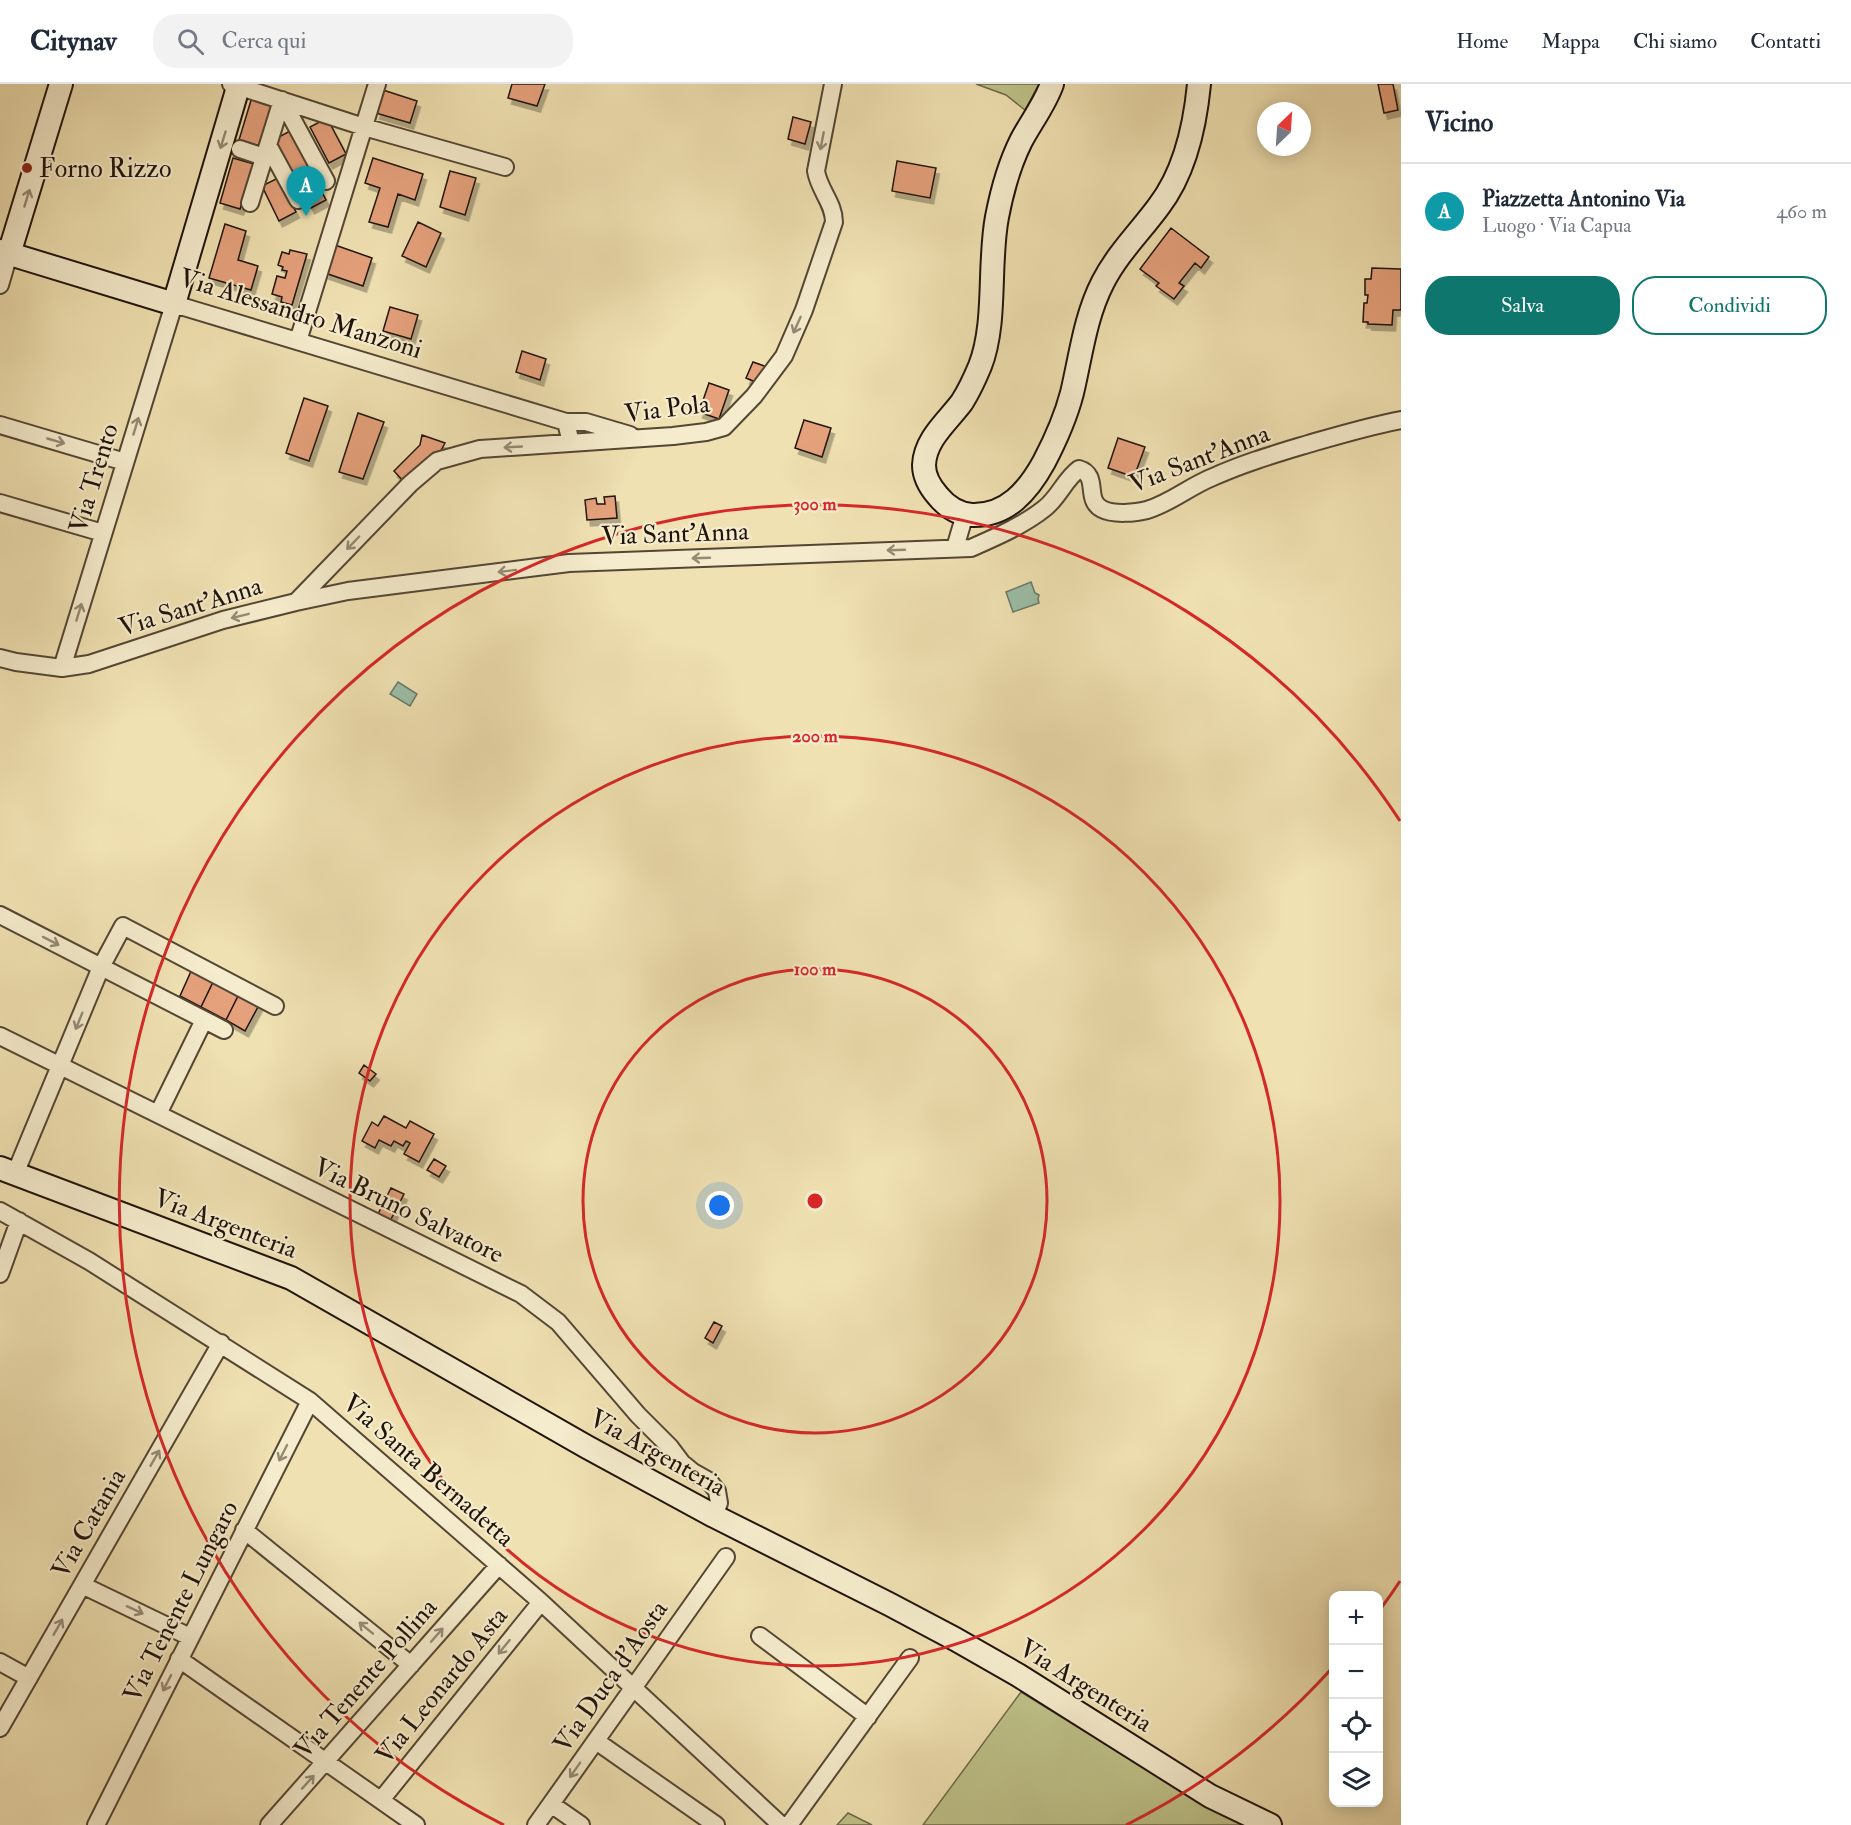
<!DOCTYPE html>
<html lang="it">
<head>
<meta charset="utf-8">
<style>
  body { margin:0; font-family:"IM FELL Double Pica",serif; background:#f2f2f3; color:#1f2937 }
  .controls { position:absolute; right:18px; bottom:18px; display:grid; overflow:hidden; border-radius:12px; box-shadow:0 3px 15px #0003 }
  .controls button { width:54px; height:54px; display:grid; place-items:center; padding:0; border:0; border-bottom:2px solid #e0e1e3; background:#fff; color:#1f2937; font:30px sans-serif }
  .compass { position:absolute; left:1257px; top:18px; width:54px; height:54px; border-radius:50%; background:#fff; box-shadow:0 3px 15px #0003; rotate:25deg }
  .you { position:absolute; left:720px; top:1122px; width:21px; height:21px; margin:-15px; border:4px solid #fff; border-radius:50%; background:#1a73e8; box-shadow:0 0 0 9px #1a73e833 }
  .badge { display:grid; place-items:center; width:39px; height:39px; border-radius:50%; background:#0f766e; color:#fff; font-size:20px; font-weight:700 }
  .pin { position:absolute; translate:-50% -50px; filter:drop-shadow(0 2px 3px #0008) }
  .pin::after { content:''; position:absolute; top:32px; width:21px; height:18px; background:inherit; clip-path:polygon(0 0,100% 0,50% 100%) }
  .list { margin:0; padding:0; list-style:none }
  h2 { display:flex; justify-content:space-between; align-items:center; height:78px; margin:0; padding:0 24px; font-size:26px }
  h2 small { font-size:20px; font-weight:400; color:#747a83 }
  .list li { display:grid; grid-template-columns:39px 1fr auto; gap:18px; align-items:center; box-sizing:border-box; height:96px; padding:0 24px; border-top:2px solid #e0e1e3 }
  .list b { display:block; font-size:22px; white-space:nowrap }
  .list p { margin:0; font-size:20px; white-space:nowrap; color:#747a83 }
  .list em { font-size:20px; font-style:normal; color:#747a83 }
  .actions { display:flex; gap:12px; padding:18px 24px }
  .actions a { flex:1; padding:14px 0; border:2px solid #0f766e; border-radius:24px; text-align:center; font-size:21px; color:#0f766e }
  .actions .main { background:#0f766e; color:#fff }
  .icon { flex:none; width:33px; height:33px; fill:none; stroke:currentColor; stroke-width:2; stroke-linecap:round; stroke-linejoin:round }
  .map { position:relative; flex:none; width:1401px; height:1741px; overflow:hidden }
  header { display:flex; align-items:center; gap:36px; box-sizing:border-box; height:84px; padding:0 30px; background:#fff; border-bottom:2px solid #e0e1e3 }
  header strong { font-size:28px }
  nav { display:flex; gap:33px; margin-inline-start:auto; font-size:21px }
  .search { width:420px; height:54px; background:#f2f2f3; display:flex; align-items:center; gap:15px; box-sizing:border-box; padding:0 21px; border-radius:24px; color:#747a83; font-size:22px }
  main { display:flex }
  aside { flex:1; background:#fff }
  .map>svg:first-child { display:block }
  .green { fill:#bec289; stroke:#6f6a4a; stroke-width:1.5 }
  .water { fill:#9bbea8; stroke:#6a7a69; stroke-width:1.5 }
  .building { fill:#e5a17c; stroke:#20130a; stroke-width:1.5; filter:url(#shadow) }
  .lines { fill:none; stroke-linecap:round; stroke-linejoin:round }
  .street-casing { stroke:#544634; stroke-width:20 }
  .secondary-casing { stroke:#20130a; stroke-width:26 }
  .street { stroke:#f5eccd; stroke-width:16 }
  .secondary { stroke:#f5eccd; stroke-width:22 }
  .oneway { stroke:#958a75 }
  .ring { fill:none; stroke:#d62828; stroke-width:3 }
  .poi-dot { fill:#8f2418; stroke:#f5eccd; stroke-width:2 }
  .labels { text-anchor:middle; stroke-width:4.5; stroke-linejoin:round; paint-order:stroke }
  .poi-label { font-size:26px; fill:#20130a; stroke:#f5eccd; text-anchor:start }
  .street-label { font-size:26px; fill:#20130a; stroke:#f5eccd }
  .centre { fill:#d62828; stroke:#f5eccd; stroke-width:3 }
  .ring-label { font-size:18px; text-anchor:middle; font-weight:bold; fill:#d62828; stroke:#f5eccd; stroke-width:4.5; stroke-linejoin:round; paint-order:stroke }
</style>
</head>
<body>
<header>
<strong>Citynav</strong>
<div class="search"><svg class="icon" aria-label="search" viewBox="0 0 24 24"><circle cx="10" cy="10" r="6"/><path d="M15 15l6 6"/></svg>Cerca qui</div>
<nav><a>Home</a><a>Mappa</a><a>Chi siamo</a><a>Contatti</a></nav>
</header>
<main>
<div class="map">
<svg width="1401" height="1741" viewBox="0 0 1401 1741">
  <defs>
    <filter id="shadow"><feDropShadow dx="3.5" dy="6" stdDeviation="0" flood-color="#0004"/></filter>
  </defs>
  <rect width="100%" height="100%" fill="#f0e1b2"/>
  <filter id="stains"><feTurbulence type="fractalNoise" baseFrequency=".00333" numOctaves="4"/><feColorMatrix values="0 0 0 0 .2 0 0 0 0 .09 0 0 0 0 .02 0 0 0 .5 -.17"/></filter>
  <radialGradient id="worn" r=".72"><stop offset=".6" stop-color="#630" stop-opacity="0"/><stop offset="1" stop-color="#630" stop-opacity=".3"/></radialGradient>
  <path class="green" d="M976 0H1039L1025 26 1006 11Z
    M1021 1608 1186 1710 1246 1741H923Z
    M848 1729 872 1741H837Z"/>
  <path class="water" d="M1031 498 1035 509 1039 511 1038 515 1039 519 1013 528 1006 508Z
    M398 598 417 610 410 622 390 610Z"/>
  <path class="building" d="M512 0H545L537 22 508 14Z
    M1378 0H1393L1398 26 1384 29Z
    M383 6 417 17 410 39 376 29Z
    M252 13 272 19 260 62 239 56Z
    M793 33 811 38 805 60 788 55Z
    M327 34 346 70 329 79 310 43Z
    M290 47 326 116 311 124 275 55Z
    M233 74 254 80 240 125 220 119Z
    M373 74 423 90 415 116 398 110 388 143 369 138 380 104 365 99Z
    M897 77 936 84 930 114 892 107Z
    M450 87 476 94 465 131 440 123Z
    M278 94 296 128 279 137 262 102Z
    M418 138 441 149 426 183 402 172Z
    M225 140 246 147 238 176 258 182 251 206 209 194Z
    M1171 144 1209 173 1201 184 1195 179 1179 199 1184 202 1174 215 1156 202 1159 199 1140 185Z
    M335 161 372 174 363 202 325 189Z
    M290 166 307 170 292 221 281 218 282 213 272 210 277 192 285 194 287 187 282 186 283 183 278 181 282 168 289 170Z
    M1372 184 1401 185V226H1393L1392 241 1368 240V238H1363L1364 219H1367L1368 211H1365V195H1371Z
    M390 223 418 231 411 255 383 247Z
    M522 267 546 275 540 296 516 288Z
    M753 278 770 284 758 299 746 294Z
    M709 299 729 306 719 335 699 328Z
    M304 314 328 322 309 377 286 369Z
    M358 329 384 338 363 395 339 388Z
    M804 336 831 344 822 373 795 364Z
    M422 351 445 359 439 370 404 398 394 387 420 361Z
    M1118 354 1145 363 1134 393 1108 384Z
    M615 412 617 434 587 436 585 416 596 414 597 420H605L604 413Z
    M192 885 214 896 201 923 180 912Z
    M214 896 239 910 226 936 201 923Z
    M239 910 259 921 245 947 226 936Z
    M364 981 376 990 370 997 359 989Z
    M384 1032 406 1044 410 1037 434 1050 419 1078 404 1070 410 1059 406 1057 403 1062 394 1057 391 1062 379 1056 375 1064 362 1057 372 1038 378 1042Z
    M434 1075 446 1082 439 1093 427 1086Z
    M391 1104 404 1110 389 1139 377 1132Z
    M714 1238 722 1242 713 1259 705 1254Z"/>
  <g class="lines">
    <g class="street-casing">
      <path id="street" d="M231 0 364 43 505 83
        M282 16 326 97
        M268 61 298 116
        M240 65 264 73
        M250 119 282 16
        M0 201 9 170
        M298 257 377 0
        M566 338H586L630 351
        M0 341 125 378
        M0 419 103 449
        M955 464 965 430
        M296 518 410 400 437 377 480 365 673 352 706 348 724 343 754 312 784 272 804 226 834 138C834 119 819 106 816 87L833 0
        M0 574 16 578 62 584 89 580 223 536 296 518 348 507 569 479 971 464C996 453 1024 441 1045 424 1059 413 1065 395 1079 385 1100 391 1084 416 1102 425 1113 431 1136 429 1147 426 1171 419 1190 402 1213 393 1244 379 1275 370 1308 360 1339 351 1369 342 1401 336
        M62 584 174 220 566 338 571 359
        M0 831 224 946
        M0 952 521 1210 558 1238 638 1331 670 1363 682 1379 693 1388 709 1397 717 1407 719 1419 714 1432
        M158 1030 204 936
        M15 1090 101 883 123 842 275 922
        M0 1127 89 1177 310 1317 541 1518 781 1741
        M0 1190 19 1137
        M244 1446 411 1581
        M82 1501 190 1553
        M760 1552 868 1633
        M179 1575 416 1741
        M0 1578 29 1594
        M0 1644 221 1259
        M596 1657 716 1741
        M381 1716 541 1518
        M551 1720 581 1741
        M96 1741 310 1317
        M269 1741 499 1481
        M536 1741 726 1473
        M789 1741 910 1574"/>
    </g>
    <g class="secondary-casing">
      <path id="secondary" d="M1052 0C1045 20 1031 38 1021 57 1009 81 1002 107 997 133 988 180 997 239 980 282 975 294 969 307 962 318 948 337 925 355 924 381 924 393 930 403 938 412 947 423 957 430 972 431 1007 432 1028 407 1044 378 1055 357 1066 332 1072 309 1081 271 1085 233 1103 198 1118 169 1140 148 1159 122 1185 88 1195 42 1199 0
        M0 167 174 220 239 0
        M9 170 61 0
        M0 1084 291 1194 587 1363 714 1432 889 1520 955 1555 1018 1591 1210 1712 1270 1741"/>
    </g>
    <use href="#street" class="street"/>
    <use href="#secondary" class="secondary"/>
  </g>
  <defs><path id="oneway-shaft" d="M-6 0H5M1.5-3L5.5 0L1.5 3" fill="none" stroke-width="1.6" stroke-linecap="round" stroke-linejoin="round" transform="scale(1.5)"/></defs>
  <g class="oneway">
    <use href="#oneway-shaft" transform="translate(223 56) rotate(107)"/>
    <use href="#oneway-shaft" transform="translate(822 57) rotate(101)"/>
    <use href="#oneway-shaft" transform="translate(27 114) rotate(-73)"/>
    <use href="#oneway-shaft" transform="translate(797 241) rotate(114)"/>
    <use href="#oneway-shaft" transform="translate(136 342) rotate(-73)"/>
    <use href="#oneway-shaft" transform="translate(56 357) rotate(16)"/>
    <use href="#oneway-shaft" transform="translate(513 363) rotate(177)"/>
    <use href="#oneway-shaft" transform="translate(353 459) rotate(134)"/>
    <use href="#oneway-shaft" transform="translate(896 466) rotate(178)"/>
    <use href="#oneway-shaft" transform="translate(701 474) rotate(178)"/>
    <use href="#oneway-shaft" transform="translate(507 487) rotate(173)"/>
    <use href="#oneway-shaft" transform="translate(79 528) rotate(-73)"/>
    <use href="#oneway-shaft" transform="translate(240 532) rotate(166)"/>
    <use href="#oneway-shaft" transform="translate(51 857) rotate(27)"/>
    <use href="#oneway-shaft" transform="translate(79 937) rotate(112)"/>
    <use href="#oneway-shaft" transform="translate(283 1369) rotate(117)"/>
    <use href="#oneway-shaft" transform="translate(155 1374) rotate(-60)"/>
    <use href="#oneway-shaft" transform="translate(135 1526) rotate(25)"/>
    <use href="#oneway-shaft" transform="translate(58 1543) rotate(-60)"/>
    <use href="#oneway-shaft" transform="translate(366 1544) rotate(-141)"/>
    <use href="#oneway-shaft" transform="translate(437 1551) rotate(-49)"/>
    <use href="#oneway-shaft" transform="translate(504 1563) rotate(129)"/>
    <use href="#oneway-shaft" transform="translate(167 1599) rotate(117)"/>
    <use href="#oneway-shaft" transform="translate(575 1686) rotate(125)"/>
    <use href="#oneway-shaft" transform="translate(308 1698) rotate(-48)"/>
  </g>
  <g class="ring">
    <circle cx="815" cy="1117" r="232"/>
    <circle cx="815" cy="1117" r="465"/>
    <path d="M1400 1497A697 697 0 0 1 1379 1527M1333 1583A697 697 0 0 1 1126 1741M504 1741A697 697 0 1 1 1400 737"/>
  </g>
  <circle class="poi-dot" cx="27" cy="84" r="6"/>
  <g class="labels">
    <g class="poi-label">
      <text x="39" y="93">Forno Rizzo</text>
    </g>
    <g class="street-label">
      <text transform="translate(301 229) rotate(17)" y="9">Via Alessandro Manzoni</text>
      <text transform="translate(667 324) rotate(-7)" y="9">Via Pola</text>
      <text transform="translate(1199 374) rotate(-21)" y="9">Via Sant'Anna</text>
      <text transform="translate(93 394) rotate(-73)" y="9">Via Trento</text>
      <text transform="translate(675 449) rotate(-2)" y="9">Via Sant'Anna</text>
      <text transform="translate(190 522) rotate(-17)" y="9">Via Sant'Anna</text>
      <text transform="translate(409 1126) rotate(26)" y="9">Via Bruno Salvatore</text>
      <text transform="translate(226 1139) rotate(21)" y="9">Via Argenteria</text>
      <text transform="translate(658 1368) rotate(29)" y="9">Via Argenteria</text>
      <text transform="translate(429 1386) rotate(41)" y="9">Via Santa Bernadetta</text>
      <text transform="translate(88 1439) rotate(-60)" y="9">Via Catania</text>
      <text transform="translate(180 1517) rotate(-63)" y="9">Via Tenente Lungaro</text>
      <text transform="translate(610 1592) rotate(-55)" y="9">Via Duca d'Aosta</text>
      <text transform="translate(365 1594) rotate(-49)" y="9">Via Tenente Pollina</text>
      <text transform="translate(441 1601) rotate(-51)" y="9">Via Leonardo Asta</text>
      <text transform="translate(1086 1601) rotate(32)" y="9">Via Argenteria</text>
    </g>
  </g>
  <circle cx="815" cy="1117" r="9" class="centre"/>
  <g class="ring-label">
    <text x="815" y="426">300 m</text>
    <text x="815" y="658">200 m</text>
    <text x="815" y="891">100 m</text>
  </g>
  <rect width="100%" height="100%" filter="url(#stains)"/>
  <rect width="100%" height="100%" fill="url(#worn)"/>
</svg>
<div class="controls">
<button>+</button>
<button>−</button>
<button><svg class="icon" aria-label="locate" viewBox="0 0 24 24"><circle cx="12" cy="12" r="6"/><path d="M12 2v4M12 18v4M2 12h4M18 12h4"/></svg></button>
<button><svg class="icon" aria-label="layers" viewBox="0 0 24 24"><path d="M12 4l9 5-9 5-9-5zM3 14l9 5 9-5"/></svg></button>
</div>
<svg class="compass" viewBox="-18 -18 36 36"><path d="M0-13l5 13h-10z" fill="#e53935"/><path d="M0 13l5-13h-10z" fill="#747a83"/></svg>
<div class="you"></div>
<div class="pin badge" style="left:306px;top:132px;background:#0f9aa8">A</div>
</div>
<aside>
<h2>Vicino<small></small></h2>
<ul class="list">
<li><span class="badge" style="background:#0f9aa8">A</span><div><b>Piazzetta Antonino Via</b><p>Luogo · Via Capua</p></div><em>460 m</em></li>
</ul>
<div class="actions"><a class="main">Salva</a><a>Condividi</a></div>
</aside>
</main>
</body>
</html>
